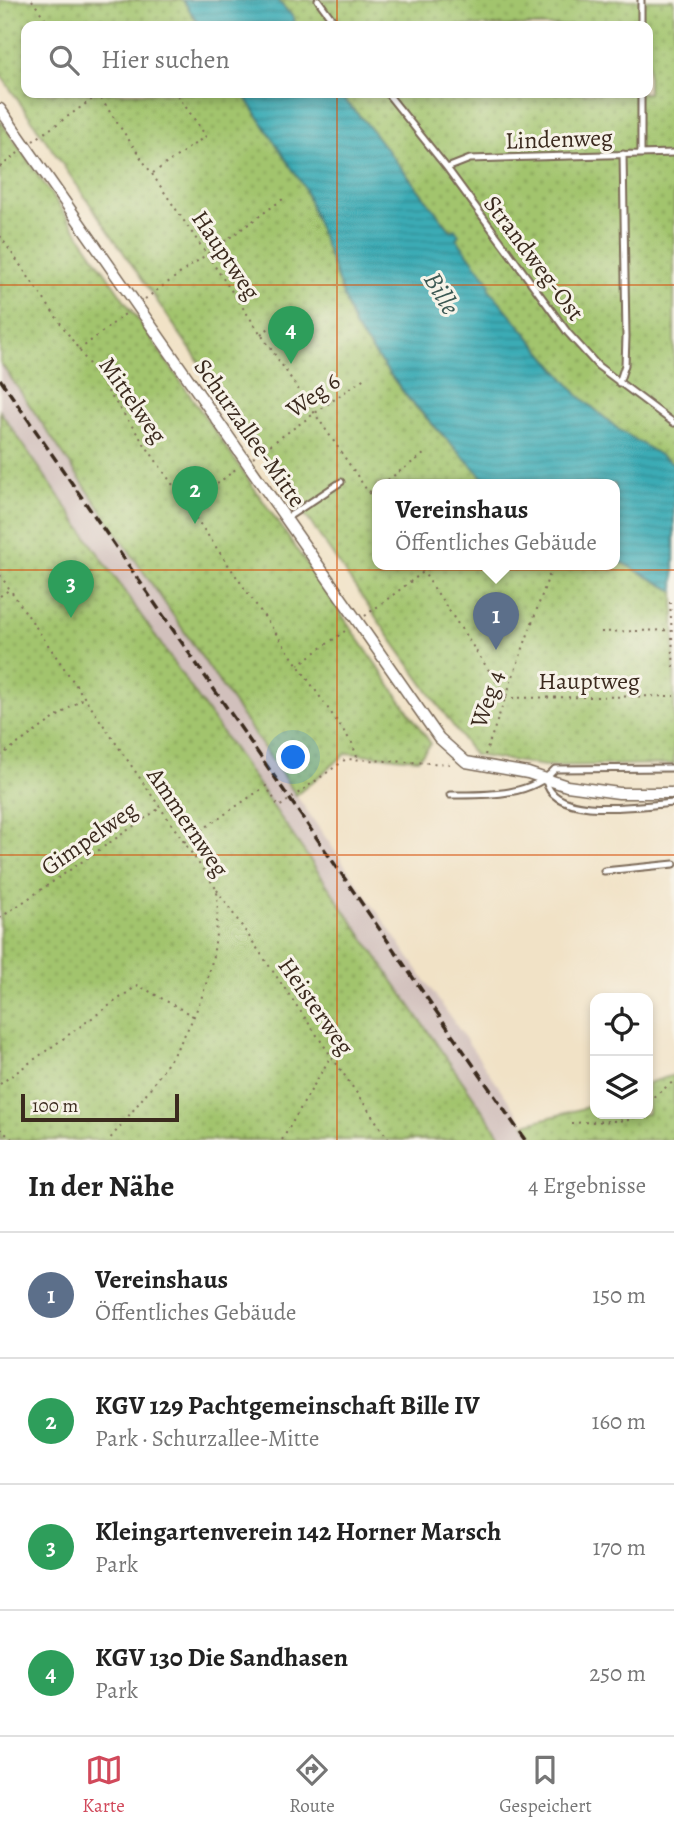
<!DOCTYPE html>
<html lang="de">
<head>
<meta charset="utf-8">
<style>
  body { margin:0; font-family:Alegreya,serif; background:#f2f2f2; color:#222 }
  .controls { position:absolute; right:21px; bottom:21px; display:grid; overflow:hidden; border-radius:14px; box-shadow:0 4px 10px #0003 }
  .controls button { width:63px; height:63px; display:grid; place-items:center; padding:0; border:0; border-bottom:2px solid #e0e0e0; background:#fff; color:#222; font:35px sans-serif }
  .scale { position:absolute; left:21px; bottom:18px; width:158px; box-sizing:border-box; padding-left:7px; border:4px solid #3b2a1e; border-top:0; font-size:19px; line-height:24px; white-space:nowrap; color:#3b2a1e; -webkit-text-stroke:5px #f7f3e8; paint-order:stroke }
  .you { position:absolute; left:294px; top:758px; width:24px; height:24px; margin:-18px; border:5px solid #fff; border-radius:50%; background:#1a73e8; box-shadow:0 0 0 10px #1a73e833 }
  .badge { display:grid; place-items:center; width:46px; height:46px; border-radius:50%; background:#d1495b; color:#fff; font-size:23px; font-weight:700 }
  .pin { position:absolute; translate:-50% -58px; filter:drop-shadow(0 2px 4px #0008) }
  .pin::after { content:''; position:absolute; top:37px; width:24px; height:21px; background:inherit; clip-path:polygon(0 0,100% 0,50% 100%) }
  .popup { position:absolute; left:372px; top:479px; width:248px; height:91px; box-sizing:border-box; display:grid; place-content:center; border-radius:14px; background:#fff; filter:drop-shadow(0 2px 5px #0005); font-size:23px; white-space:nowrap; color:#767676 }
  .popup b { font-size:26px; color:#222 }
  .popup::after { content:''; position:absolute; left:50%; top:100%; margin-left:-14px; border:14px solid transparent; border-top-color:#fff }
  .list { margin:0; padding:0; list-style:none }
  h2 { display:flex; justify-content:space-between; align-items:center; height:91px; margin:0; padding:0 28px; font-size:30px }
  h2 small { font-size:23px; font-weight:400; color:#767676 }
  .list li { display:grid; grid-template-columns:46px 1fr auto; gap:21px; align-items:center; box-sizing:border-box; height:126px; padding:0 28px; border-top:2px solid #e0e0e0 }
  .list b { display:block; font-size:26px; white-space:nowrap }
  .list p { margin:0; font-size:23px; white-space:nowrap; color:#767676 }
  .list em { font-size:23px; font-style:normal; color:#767676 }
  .icon { flex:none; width:38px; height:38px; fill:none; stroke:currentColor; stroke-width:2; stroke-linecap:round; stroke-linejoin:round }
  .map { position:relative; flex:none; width:674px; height:1140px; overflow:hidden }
  .search { position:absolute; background:#fff; box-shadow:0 4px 10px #0003; left:21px; right:21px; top:21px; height:77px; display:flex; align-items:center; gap:18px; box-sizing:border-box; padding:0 24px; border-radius:14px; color:#767676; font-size:26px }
  .sheet { height:595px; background:#fff }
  nav { display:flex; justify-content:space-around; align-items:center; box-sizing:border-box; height:98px; border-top:2px solid #e0e0e0; background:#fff; font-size:19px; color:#767676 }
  nav a { display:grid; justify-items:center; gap:4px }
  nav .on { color:#d1495b }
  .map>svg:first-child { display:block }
  .industrial { fill:#d1c0bc }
  .grass { fill:url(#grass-dots); stroke:#6e7746; stroke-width:2 }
  .water { fill:url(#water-rules); stroke:#3b6b6a; stroke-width:2 }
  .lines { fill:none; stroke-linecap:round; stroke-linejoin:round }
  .service-casing { stroke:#7b6a59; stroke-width:9 }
  .minor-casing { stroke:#7b6a59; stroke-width:13 }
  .path { stroke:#7b6a59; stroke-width:2; stroke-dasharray:2 5; stroke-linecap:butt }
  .service { stroke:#fff; stroke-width:5 }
  .minor { stroke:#fff; stroke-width:10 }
  .rail { stroke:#3b2a1e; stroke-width:3.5; stroke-dasharray:10 5; stroke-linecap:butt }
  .grid { fill:none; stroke:#d7540e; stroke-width:2; stroke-opacity:0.55 }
  .labels { text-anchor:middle; stroke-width:6; stroke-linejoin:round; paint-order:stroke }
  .street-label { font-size:24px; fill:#3b2a1e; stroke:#f7f3e8 }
  .water-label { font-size:26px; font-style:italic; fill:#3b5853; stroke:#f7f3e8 }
</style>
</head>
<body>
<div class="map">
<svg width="674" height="1140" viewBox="0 0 674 1140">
  <defs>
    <pattern id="grass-dots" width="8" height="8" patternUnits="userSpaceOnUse" patternTransform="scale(1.75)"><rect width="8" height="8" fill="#a2c46d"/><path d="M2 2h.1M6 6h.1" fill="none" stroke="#859f59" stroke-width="1.8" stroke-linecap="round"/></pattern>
    <pattern id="water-rules" width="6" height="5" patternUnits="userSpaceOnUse" patternTransform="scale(1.75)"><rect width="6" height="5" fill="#3bacb6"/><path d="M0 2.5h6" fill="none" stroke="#338c93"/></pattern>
  </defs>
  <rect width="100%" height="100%" fill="#f7f3e8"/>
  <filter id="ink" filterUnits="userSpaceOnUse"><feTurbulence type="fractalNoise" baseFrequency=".0143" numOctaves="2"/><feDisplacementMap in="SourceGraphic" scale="14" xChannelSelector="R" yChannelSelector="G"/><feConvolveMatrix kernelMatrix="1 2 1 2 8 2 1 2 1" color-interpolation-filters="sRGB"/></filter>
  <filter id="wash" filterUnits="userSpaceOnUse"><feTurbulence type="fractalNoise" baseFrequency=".00686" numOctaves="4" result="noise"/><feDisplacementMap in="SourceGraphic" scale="28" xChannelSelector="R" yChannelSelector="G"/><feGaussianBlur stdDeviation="1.57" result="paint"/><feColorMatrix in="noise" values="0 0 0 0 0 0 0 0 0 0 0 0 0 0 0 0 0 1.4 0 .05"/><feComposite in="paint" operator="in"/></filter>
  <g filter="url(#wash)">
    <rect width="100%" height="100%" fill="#f1e2c6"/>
    <path class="industrial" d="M0 362 296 795 536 1140H503L283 826 0 411Z"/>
    <path class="grass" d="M0 0H183L200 26H26V93H243L304 187 355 328 409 400 489 484H377V564H615V559L674 591V764L545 766 474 755 391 639 0 74Z
      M277 0H674V464L618 429 578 395 489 289 456 237 366 123 338 93H648V26H295L294 18Z
      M0 120 431 744 418 759 347 753 296 795 0 362Z
      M0 411 503 1140H0Z
      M674 1075V1140H536L525 1124 595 1105V1114H648V1083Z"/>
    <path class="water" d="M183 0H277L294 18 295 26H200Z
      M243 93H338L366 123 451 231 455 229 459 235 456 238 490 283 489 289 578 395 618 429 674 464V591L615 559V484H489L409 399 355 328 304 187Z"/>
  </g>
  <g filter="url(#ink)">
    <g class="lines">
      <g class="service-casing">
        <path id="service" d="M318 0 337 26
          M641 0V26
          M387 93 447 168 568 333 598 366 674 423
          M641 93V153
          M447 168 470 159 674 153
          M619 383 625 365 626 337 623 154
          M285 519 341 482
          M546 780C552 821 643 805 674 803
          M450 795C484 795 531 797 555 769L674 768
          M604 871 674 864"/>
      </g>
      <g class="minor-casing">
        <path id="minor" d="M0 109 439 738 466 762 528 773 567 786 619 793H674"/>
      </g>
      <path class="path" d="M32 0 50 26
        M97 93 377 505
        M33 141 101 93
        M0 167 18 153
        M153 173 206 136 176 93
        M0 236 352 743 357 757
        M145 299 283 199
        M261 334 294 310
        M79 350 129 311
        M253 457 366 377
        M382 484 424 454
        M369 492 377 487
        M190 506 237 468
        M418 564 504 693
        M0 575 217 890C222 998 174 1061 109 1140
        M0 596 9 590
        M670 602 674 671
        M365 616 434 564
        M601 632 671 630
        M298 665 349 628
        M505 698 674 696
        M485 755 553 564
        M0 756 84 698
        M184 842 266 786 279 807 346 759 452 764
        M217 890 389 1140
        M0 918 160 808
        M0 1084 138 985 193 1016
        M648 1101 674 1081
        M571 1123 631 1120 639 1114
        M0 1129 13 1140
        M282 1140 331 1056"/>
      <use href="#service" class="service"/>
      <use href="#minor" class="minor"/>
      <path class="rail" d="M0 379 525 1140"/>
    </g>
  </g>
  <path class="grid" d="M337 0V26M337 93V1140M0 285H674M0 570H674M0 855H674"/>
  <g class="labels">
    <g class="street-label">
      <text transform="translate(559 139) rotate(-2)" y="8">Lindenweg</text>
      <text transform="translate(226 255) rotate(56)" y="8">Hauptweg</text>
      <text transform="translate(534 258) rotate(53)" y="8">Strandweg-Ost</text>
      <text transform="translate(313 395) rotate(-35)" y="8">Weg 6</text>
      <text transform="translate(133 400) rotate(55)" y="8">Mittelweg</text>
      <text transform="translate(250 433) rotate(55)" y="8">Schurzallee-Mitte</text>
      <text x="589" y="689">Hauptweg</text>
      <text transform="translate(487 699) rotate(-71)" y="8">Weg 4</text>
      <text transform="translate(188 822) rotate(56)" y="8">Ammernweg</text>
      <text transform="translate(89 838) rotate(-35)" y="8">Gimpelweg</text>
      <text transform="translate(316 1006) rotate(55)" y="8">Heisterweg</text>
    </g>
    <g class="water-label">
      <text transform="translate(442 293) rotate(60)" y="9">Bille</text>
    </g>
  </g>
</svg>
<div class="controls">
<button><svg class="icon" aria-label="locate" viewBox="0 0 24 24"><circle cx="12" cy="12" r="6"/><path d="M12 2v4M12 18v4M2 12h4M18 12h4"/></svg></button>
<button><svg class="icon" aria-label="layers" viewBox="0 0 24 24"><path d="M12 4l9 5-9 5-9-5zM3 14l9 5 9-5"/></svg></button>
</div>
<div class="scale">100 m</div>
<div class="you"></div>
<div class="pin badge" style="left:496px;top:650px;background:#5c6f8a">1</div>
<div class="popup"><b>Vereinshaus</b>Öffentliches Gebäude</div>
<div class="pin badge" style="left:195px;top:524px;background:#2e9e5b">2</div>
<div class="pin badge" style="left:71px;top:618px;background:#2e9e5b">3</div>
<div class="pin badge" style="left:291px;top:364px;background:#2e9e5b">4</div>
<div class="search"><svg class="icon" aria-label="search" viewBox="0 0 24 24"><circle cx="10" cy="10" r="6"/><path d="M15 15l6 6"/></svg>Hier suchen</div>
</div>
<section class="sheet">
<h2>In der Nähe<small>4 Ergebnisse</small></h2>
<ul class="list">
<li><span class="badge" style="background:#5c6f8a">1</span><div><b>Vereinshaus</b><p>Öffentliches Gebäude</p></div><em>150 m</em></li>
<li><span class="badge" style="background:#2e9e5b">2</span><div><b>KGV 129 Pachtgemeinschaft Bille IV</b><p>Park · Schurzallee-Mitte</p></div><em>160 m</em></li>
<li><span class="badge" style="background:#2e9e5b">3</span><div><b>Kleingartenverein 142 Horner Marsch</b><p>Park</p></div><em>170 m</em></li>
<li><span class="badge" style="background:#2e9e5b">4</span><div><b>KGV 130 Die Sandhasen</b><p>Park</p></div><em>250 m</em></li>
</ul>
</section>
<nav>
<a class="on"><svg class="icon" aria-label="map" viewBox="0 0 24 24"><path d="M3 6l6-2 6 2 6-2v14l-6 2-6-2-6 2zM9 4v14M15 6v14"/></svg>Karte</a>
<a><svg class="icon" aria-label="directions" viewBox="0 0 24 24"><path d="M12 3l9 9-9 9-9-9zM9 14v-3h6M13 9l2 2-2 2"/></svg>Route</a>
<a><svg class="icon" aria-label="saved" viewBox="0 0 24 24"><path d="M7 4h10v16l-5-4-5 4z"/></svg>Gespeichert</a>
</nav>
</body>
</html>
